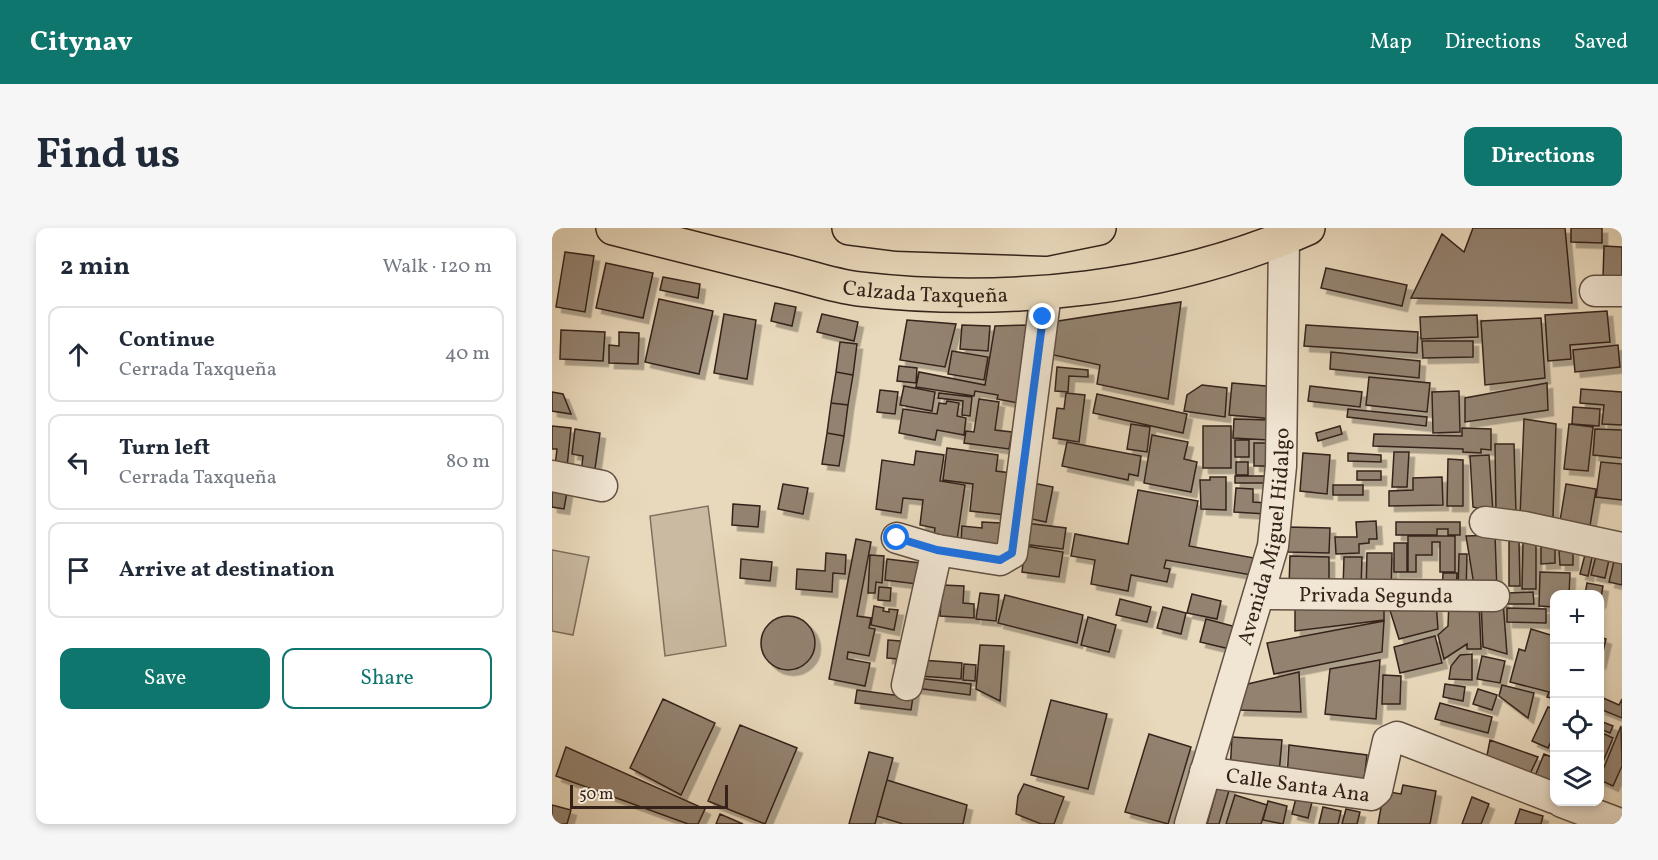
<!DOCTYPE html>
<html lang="en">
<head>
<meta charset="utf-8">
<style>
  body { margin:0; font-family:Vollkorn,serif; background:#f6f6f7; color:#1f2937 }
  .controls { position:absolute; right:18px; bottom:18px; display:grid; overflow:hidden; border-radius:12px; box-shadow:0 3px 9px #0003 }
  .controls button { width:54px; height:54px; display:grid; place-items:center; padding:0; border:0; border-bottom:2px solid #e0e1e3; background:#fff; color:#1f2937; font:30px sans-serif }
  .scale { position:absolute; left:18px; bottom:15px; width:158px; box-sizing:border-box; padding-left:6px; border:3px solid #35231b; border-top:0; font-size:16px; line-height:21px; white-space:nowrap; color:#35231b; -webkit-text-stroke:4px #f1e6d3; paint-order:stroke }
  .stop { position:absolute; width:18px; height:18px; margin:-14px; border:4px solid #1a73e8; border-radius:50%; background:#fff }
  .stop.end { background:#1a73e8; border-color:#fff; box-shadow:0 2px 6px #0008 }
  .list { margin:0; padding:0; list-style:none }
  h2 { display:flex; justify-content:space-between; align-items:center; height:78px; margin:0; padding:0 24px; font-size:26px }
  h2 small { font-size:20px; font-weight:400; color:#747a83 }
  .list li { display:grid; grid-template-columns:39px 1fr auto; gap:18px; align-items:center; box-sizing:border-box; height:96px; margin:0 12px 12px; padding:0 12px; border:2px solid #e0e1e3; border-radius:12px }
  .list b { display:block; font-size:22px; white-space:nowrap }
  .list p { margin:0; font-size:20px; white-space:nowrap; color:#747a83 }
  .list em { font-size:20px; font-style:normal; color:#747a83 }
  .actions { display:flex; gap:12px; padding:18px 24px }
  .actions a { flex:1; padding:14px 0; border:2px solid #0f766e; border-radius:12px; text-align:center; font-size:21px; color:#0f766e }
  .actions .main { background:#0f766e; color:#fff }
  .icon { flex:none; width:33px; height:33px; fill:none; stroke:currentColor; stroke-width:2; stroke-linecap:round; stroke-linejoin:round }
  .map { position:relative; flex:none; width:1070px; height:596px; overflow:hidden; border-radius:12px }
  header { display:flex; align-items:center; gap:36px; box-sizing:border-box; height:84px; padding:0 30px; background:#0f766e; color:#fff }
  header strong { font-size:28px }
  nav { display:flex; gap:33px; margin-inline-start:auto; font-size:21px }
  .intro { display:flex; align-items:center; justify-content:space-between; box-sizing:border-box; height:144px; padding:0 36px }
  h1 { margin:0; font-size:42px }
  .button { padding:15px 27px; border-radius:12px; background:#0f766e; color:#fff; font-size:21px; font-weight:700 }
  main { display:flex; gap:36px; padding:0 36px }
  aside { flex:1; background:#fff; border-radius:12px; box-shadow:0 3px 9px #0003 }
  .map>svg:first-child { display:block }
  .green { fill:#cabaa1; stroke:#806e5e; stroke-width:1.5 }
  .building { fill:#93826f; stroke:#35231b; stroke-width:1.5; filter:url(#shadow) }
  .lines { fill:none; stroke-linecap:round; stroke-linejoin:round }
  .minor-casing { stroke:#625043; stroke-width:33 }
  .major-casing { stroke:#35231b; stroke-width:36 }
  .minor { stroke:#f1e6d3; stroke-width:30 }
  .major { stroke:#e9d9bc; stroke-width:33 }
  .route { stroke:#1a73e8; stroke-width:8 }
  .labels { text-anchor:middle; stroke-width:6; stroke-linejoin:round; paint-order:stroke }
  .street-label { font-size:21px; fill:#35231b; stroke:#f1e6d3 }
</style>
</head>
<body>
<header>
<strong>Citynav</strong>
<nav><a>Map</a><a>Directions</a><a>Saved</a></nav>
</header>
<div class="intro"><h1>Find us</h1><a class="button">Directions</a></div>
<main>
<aside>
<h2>2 min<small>Walk · 120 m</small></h2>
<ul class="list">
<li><svg class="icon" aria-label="ahead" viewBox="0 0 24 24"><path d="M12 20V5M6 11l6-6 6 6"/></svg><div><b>Continue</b><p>Cerrada Taxqueña</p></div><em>40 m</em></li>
<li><svg class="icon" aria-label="left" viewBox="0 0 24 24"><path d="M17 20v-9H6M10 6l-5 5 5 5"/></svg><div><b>Turn left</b><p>Cerrada Taxqueña</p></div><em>80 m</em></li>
<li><svg class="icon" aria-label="arrive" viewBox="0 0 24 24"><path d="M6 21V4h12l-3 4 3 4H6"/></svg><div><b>Arrive at destination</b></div></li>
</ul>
<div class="actions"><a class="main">Save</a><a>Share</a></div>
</aside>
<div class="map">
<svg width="1070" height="596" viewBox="0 0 1070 596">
  <defs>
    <filter id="shadow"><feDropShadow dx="5.5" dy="5.5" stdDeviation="0" flood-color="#0004"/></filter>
  </defs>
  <rect width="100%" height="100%" fill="#e9d9bc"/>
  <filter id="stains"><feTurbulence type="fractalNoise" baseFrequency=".00333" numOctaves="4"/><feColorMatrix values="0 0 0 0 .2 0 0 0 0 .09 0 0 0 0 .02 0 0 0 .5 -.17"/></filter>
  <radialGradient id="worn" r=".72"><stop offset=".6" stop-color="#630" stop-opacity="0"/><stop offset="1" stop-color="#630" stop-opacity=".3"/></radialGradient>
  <path class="green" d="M156 278 174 418 113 428 98 288Z
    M0 322 37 329 21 407 0 403Z"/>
  <path class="building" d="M921 0H1013L1020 75 859 70 890 6 912 24Z
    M1019 0H1050V15L1019 14Z
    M1052 18 1070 19V51L1051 50Z
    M13 24 42 28 33 84 4 79Z
    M54 35 101 45 91 90 44 80Z
    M774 40 855 57 850 78 769 60Z
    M111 49 148 56 146 70 108 62Z
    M107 71 161 83 147 146 93 134Z
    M629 74 616 171 545 156 548 137 497 126 500 94Z
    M223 75 244 79 240 98 219 93Z
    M1055 83 1058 114 1018 117 1019 131 996 133 993 87Z
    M172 86 204 92 195 151 162 145Z
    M270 86 306 94 302 113 265 104Z
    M925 87 926 109 869 111 868 89Z
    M989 90 993 150 933 157 929 93Z
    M355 92 404 96 393 139 348 132Z
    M410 97 438 98 436 123 408 121Z
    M477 97 466 175 445 171 446 167 423 163 422 168 364 159 367 144 433 157 443 98Z
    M754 97 866 104 865 125 752 118Z
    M9 102 53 104 51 133 8 131Z
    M67 104 87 105 86 136 57 135V117L67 118Z
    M870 113H921V129L871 130Z
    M288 114 305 116 301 147 284 144Z
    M1066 117 1068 139 1023 144 1021 122Z
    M400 123 436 129 432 152 396 146Z
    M779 124 868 133 867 150 778 141Z
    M347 138 365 140 364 155 345 153Z
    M505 139 536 142V149L517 148 516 164 503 163Z
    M284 144 301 147 296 177 279 175Z
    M817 149 878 155 875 184 814 177Z
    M680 155 726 159 723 191 677 187Z
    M995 155 996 182 913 194V170Z
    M650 157 675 160 673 189 632 183 635 167Z
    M352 158 383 164 380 183 348 177Z
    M758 158 810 164 808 179 756 173Z
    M1029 161 1070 164V197L1050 196 1052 177 1028 175Z
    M328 162 346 164 343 186 325 184Z
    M907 163 908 204 881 205 880 164Z
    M0 164 11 166 19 186 0 183Z
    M387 165 420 169 418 188 410 187 411 173 386 170Z
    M514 165 533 167 527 214 501 210 505 180 512 181Z
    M545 166 635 186 631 205 541 185Z
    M427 171 447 174 443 202 460 204 457 221 412 215 414 203 422 204Z
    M395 173 407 175 405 188 414 190 412 207 385 202 383 212 347 205 351 181 385 186 387 175 394 176Z
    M279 175 296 177 292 208 275 205Z
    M1021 179 1048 181 1047 198 1020 196Z
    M796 181 875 189 874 198 795 189Z
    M682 191 718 192 717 212 681 210Z
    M972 191 1004 196 1001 289H968Z
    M579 196 598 199 595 224 575 221Z
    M1017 196 1041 199 1036 243 1012 241Z
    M0 198 19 200 15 239 3 238 5 221H0Z
    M651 198H679V240H651Z
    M788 198 790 206 766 213 764 205Z
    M910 200 939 201V222L929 221V225L911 224V221L821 218 822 206 910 208Z
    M23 201 48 205 42 248 29 245 31 228 20 226Z
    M1043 201 1070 202V230L1041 227Z
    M275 205 292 208 287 238 270 236Z
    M600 207 636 214 632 231 645 234 639 264 592 255Z
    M683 212H697V229H683Z
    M515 214 589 228 586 248 577 246 576 252 510 238Z
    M702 215H716V238H702Z
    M943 216H962L964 285H944Z
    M395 220 446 227 444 243 459 245 454 287 418 283 421 256 391 252Z
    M364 223 392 227 388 253 413 257 405 312 382 308 383 300 368 297 371 272 351 270 349 285 324 281 330 232 362 237Z
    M842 224H857L855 259H840Z
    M751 225 778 227 775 266 748 263Z
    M796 225 829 227V234L796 233Z
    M937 227 941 284 921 279 918 228Z
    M896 231 911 232V278H895Z
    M684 234H696V247H684Z
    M1049 234 1070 236V272L1044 269Z
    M805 243H829V252H805Z
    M683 248H717V255H683Z
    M658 249H674V282L649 281 648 252H658Z
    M890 249 891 277 837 278V263L861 262V250Z
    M0 255 16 258 12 281 0 279Z
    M481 255 501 259 494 294 475 290Z
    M231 256 256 260 251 286 226 281Z
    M1014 256 1044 261 1038 298 1008 293Z
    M781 257H811V267H781Z
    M684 260 701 261V274L715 275 714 286 682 284Z
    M586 262 646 273 637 318 702 330 699 347 614 332 612 340 618 341 615 354 579 347 576 363 539 356 543 332 519 328 523 306 576 316Z
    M181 276 208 278 206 299 180 297Z
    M824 293 825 311H817V315L807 316V325L784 326 783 309H805L804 294Z
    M430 294 449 295 448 318 409 315 410 298 430 300Z
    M844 294H908V307H896V301H885V307H844Z
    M473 295 514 300 511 321 470 316Z
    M736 299 778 300 777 325 736 324Z
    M943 307 945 363H923L914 308Z
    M856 308H903V344H888V314H880V327H864V344H856Z
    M304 311 319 314 305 388 319 390 317 400 323 401 317 428 296 424 295 431 318 435 313 458 277 451Z
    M957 313H967L968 358H957Z
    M842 315H855V344H842Z
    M971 315H984V361H970Z
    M473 318 511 324 507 349 470 344Z
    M989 318H1003V335L989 336Z
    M1021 322V337H1008L1007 323Z
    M1034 323 1041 325 1036 348 1028 346Z
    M1045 324 1058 327 1053 350 1039 347Z
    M274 325 294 327 293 346 281 345 280 364 244 361 245 341 273 343Z
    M815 325H840L839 366 814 365Z
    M907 326H915L914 365H906Z
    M318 327 332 328 330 355 324 354 323 365H316Z
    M738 328 777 329V360L737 359Z
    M792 329H810L809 361H791Z
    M1063 329 1070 330V357L1057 354Z
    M189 331 220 334 218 353 188 350Z
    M335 331 368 335 365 356 333 352Z
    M988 344 1018 345 1017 367H1002V379L987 378Z
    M891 345H905L904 366 890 365Z
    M1035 355 1051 358 1048 375V367H1033Z
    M390 357 412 358 411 375 422 376V390L388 388Z
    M327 359 339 360 338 373 326 372Z
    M981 364 982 376H956V365Z
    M428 365 447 367 444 393 424 391Z
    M640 366 669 373 665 391 635 385Z
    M453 367 531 387 525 415 446 395Z
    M568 371 599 379 595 394 564 387Z
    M743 373 832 375V392L743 403Z
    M897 373 927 374 929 421H915V416L892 431 886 407 896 398Z
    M929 373H951L955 426 931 419Z
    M884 374 886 401 847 411 836 376Z
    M322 378 332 380 331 383 337 384V381L346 382 342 402 319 397Z
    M611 379 634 385 629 406 605 400Z
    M955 380 994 381V395L955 394Z
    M209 415a27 27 0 1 1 54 0a27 27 0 1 1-54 0Z
    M536 389 564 397 557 424 529 417Z
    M654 391 688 400 682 422 648 414Z
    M832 393 830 424 722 446 715 415Z
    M979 401 1002 408V471L995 469 997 464 958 454 967 421 973 423Z
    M883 408 890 435 848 445 842 419Z
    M1048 409 1054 411 1048 436Z
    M336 412 360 414 359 432 335 430Z
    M428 417 452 418 448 473 424 461Z
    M920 426V452L897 451 899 438 908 427Z
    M930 428 953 433 948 455 925 451Z
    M369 432 410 435 409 451 368 448Z
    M828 432 824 491 773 486 778 441Z
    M412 436 424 437 423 453 411 452Z
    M747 444 749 484 686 482 696 456Z
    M831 447 849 448 848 476H830Z
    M364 450 419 456 418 467 363 460Z
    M893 456 913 459 911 473 891 469Z
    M950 457 982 465 976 490 947 468Z
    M926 461 945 467 940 482 921 476Z
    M305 462 349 468 362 462 359 482 303 475Z
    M1049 469 1067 477 1070 471V490L1048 481Z
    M111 471 163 495 129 567 78 540Z
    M499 472 555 486 536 561 479 547Z
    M888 475 940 489 936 505 883 491Z
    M996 479 1002 481V507L996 520 980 513Z
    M1048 493 1061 498 1058 505 1048 501Z
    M188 497 245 520 213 596 156 573Z
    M1069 498 1070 538 1061 558 1048 552V549Z
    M1050 505 1061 510 1050 536 1048 535V510Z
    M597 506 639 519 616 596 573 584Z
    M680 509 730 512 727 546 678 543Z
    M938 512 986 529 975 552 933 538Z
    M737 517 815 527 811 561 735 550Z
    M14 519 153 581 146 596H136L4 548Z
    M317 524 341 530 323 596H297Z
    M992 526 1002 530V551L998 560 981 553Z
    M335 552 415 577 411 596H351L325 588Z
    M472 556 512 569 502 596H489L464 586 466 568Z
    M666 556H679L667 596H655Z
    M851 557 884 563 878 596H826L832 563 849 566Z
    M683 567 715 577 709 596H674Z
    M920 569 937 576 929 596H910Z
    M744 570 760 574 756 590 740 586Z
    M716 573 735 578 731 596 711 592Z
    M0 577 19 582 15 596H0Z
    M771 579 789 583 786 596H767Z
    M794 581 808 584 805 596H790Z
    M968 581 991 588 989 596H963Z
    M168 586 191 596H164Z"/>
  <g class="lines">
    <g class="minor-casing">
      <g id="minor">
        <path d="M1043 63H1070"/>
        <path d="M0 248 50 258"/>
        <path d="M933 294 972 299 1070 320"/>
        <path d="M345 310 385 322 448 332 460 325 494 65"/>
        <path id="s1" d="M707 366 942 368"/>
        <path d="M355 457 385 322"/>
        <path id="s2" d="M653 544 819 567 825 562 836 513 845 509 1002 570"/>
        <path d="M1010 574 1068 596"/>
        <path id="s3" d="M638 596 721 318 729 238 732 11"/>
      </g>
    </g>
    <g class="major-casing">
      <g id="major">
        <path id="s4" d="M61 0C116 14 172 28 228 42 254 48 281 58 307 61 456 78 619 61 756 0"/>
        <path d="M297 0 344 6 493 11 547 0"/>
      </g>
    </g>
    <use href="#minor" class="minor"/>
    <use href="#major" class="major"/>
  </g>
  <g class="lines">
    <path class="route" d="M345 310 385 322 448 332 460 325 491 89"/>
  </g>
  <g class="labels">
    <g class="street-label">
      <text dy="7" stroke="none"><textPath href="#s4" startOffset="320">Calzada Taxqueña</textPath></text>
      <text dy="7" stroke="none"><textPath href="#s3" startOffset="298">Avenida Miguel Hidalgo</textPath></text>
      <text dy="7" stroke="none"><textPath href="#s1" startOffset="117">Privada Segunda</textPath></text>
      <text dy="7" stroke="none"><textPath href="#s2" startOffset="94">Calle Santa Ana</textPath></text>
    </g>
  </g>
  <rect width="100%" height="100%" filter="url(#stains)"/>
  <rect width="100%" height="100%" fill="url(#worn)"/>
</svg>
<div class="controls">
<button>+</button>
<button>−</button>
<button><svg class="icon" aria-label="locate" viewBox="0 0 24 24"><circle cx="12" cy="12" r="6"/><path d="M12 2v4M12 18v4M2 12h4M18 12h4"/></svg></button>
<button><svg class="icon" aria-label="layers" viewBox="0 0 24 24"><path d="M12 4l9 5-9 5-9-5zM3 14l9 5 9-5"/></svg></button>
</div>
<div class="scale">50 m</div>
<div class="stop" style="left:345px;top:310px"></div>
<div class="stop end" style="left:491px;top:89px"></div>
</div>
</main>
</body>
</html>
